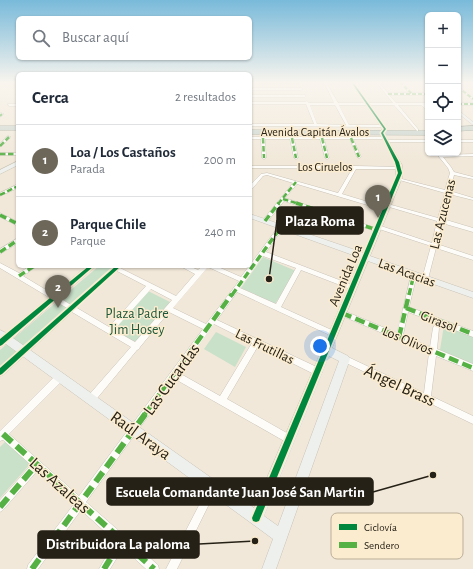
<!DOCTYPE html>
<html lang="es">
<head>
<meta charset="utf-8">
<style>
  body { margin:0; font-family:"Alegreya Sans",sans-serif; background:#f6f6f7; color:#1f2937 }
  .controls { position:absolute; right:12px; top:12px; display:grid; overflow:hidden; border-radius:6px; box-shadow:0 1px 3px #0004 }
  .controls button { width:36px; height:36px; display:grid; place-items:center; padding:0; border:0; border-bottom:1px solid #e0e1e3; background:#fff; color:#1f2937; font:20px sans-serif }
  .you { position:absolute; left:320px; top:346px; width:14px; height:14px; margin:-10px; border:3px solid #fff; border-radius:50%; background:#1a73e8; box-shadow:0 0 0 6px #1a73e833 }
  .badge { display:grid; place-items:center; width:26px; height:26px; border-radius:50%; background:#6d675a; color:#fff; font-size:13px; font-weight:700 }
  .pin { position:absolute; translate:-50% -33px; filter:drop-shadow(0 1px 2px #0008) }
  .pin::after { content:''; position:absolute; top:21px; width:14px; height:12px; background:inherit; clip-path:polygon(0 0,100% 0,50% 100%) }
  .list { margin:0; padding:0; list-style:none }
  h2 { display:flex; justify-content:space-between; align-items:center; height:52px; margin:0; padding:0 16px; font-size:17px }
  h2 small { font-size:13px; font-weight:400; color:#747a83 }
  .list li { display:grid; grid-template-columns:26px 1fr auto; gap:12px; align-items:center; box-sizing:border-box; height:72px; padding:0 16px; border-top:1px solid #e0e1e3 }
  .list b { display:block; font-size:15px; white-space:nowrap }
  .list p { margin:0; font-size:13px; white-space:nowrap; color:#747a83 }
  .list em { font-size:13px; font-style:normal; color:#747a83 }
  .icon { flex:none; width:22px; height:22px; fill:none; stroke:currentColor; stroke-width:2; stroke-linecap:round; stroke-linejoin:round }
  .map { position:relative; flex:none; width:473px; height:569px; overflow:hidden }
  .search { position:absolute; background:#fff; box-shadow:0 1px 3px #0004; left:16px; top:16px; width:236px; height:44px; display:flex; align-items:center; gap:10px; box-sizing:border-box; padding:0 14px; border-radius:6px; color:#747a83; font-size:15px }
  .panel { position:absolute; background:#fff; box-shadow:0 1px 3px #0004; left:16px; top:72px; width:236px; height:196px; border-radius:6px }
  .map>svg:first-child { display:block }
  .green { fill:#c9e0c9 }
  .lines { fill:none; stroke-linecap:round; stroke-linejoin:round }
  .street-casing { stroke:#c9c3b7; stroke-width:1 }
  .secondary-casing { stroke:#c9c3b7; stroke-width:1 }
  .highway-casing { stroke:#9ca498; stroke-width:1 }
  .street { fill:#fdfcf9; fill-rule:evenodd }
  .secondary { fill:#eef0ed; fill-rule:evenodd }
  .highway { fill:#ccd7d0; fill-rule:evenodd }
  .quiet-far4 { stroke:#56b145; stroke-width:2; stroke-dasharray:4 2; stroke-linecap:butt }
  .quiet-far3 { stroke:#56b145; stroke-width:2.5; stroke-dasharray:5.5 2.5; stroke-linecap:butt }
  .quiet-far2 { stroke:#56b145; stroke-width:3.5; stroke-dasharray:7 3.5; stroke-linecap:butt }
  .quiet-far1 { stroke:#56b145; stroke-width:4.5; stroke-dasharray:10 4.5; stroke-linecap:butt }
  .quiet { stroke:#56b145; stroke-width:6; stroke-dasharray:12 6; stroke-linecap:butt }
  .cycleway-casing { stroke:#fbeccf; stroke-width:3 }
  .cycleway { fill:#00873e; fill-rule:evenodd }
  .labels { text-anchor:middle; stroke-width:3; stroke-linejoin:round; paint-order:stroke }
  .far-street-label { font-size:12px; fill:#262116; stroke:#fbeccf }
  .street-label { font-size:14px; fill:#262116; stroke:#fbeccf }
  .park-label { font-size:14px; fill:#1c583b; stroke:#fbeccf }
  .near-street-label { font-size:17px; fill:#262116; stroke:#fbeccf }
  .key { fill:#fbeccf; stroke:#bbaf98; stroke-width:1 }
  .key-label { font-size:11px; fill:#262116 }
  .leader { fill:none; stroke:#262116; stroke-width:1.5 }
  .callout-dot { fill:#262116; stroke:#fbeccf; stroke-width:1.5 }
  .callout { fill:#262116; stroke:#262116; stroke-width:1.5 }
  .callout-label { font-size:15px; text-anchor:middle; font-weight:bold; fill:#fff }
</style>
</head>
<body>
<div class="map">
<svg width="473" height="569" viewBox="0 0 473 569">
  <rect width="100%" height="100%" fill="#f1e8d9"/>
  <path class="green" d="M263 257 296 271 275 304 241 288Z
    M99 266H113L0 366V350Z
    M146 290 172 303 136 346 108 329Z
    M444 325 473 336V364L440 350Z
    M216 332 246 347 235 367 204 349Z
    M5 442 31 463 0 498V447Z"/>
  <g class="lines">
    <g class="street-casing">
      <path id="street" d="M261 82H299L300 83 299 84H260Z
        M324 82H326L338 103H365L351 82H353L368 103H393L376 82H378L388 93H409L399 82H401L413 93H428V95H389L396 103H428V105H425L428 108V111L421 105H398L418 129V131H417L394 105H369L386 129 384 130 381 127 250 126V124H314L306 104H250V102H305L307 101 309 103H334ZM310 105H335L346 125 317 124ZM339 105H366L380 125H349Z
        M458 86 473 98V100L458 88Z
        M253 88H302L303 89 302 90H252Z
        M250 95H305L306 96 305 97H250Z
        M458 103H473V105H458Z
        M8 104H18V106H9Z
        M1 113 4 114 0 117V114Z
        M8 136 11 137 0 147V144Z
        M250 137H385L387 138 385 139H353L361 157 359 158 357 157 350 139H324L329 158 327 159 325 158 320 139H294L298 158 296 159 294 158 290 139H265L266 158 264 159 262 158 261 139H250Z
        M386 140H428V142H387L385 141Z
        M458 140H473V142H458Z
        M0 153H18V155H0Z
        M436 153H440L441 155 473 154V156L443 157 451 167 454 172 473 177V179L454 175 450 191 473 198V200L449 194 443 219 473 228V232L442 223 437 244 473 256V260L436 248 428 279 425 281 422 279 431 246 379 229V231H375L284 201 267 222H263V220L293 183 267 175 263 176 252 189H250V185L261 174 267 173 338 193 352 169 250 168V166H355L401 167 402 168 400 169H356L342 194 388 208V210H384L297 184 285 198 376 228V226L378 225 432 243 437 221 386 206V205L388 204 438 218 445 193 396 179 398 178 445 190 450 173 448 168Z
        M16 185H18V188L0 196V193Z
        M0 213 18 222V226L0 217Z
        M281 225 284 227 266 252 355 286 356 288 355 290H353L301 270 281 307 336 332 337 334 336 336 334 337 237 292 217 320 321 369 322 372 321 375 318 376 258 346 227 399 292 436 293 439 292 442 289 443 286 442 175 379 86 502 158 565 159 569H146L123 548 110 569H99L115 541 81 510 38 569H27L28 565 74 504 37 471 3 510 0 512V500L31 465 3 440 0 441V431L57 374 60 373 63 374 64 377 63 380 9 434 79 496 203 329 169 312 140 347 139 349 137 350 94 402 91 403 88 402 87 399 88 396 131 347 72 312 3 375 0 376V367L67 308 0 268V263L19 273 30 266H37L23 276 71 305 112 269 108 266H122L120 268 176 296 195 274 182 267 181 266H189L198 270 202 266H216L241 277 279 226ZM263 256 296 268 276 304 240 288ZM208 267 239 281 206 324 173 308ZM117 271 146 286 109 327 77 308ZM151 289 172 300 135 342 114 330ZM214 324 252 343 220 396 179 373Z
        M18 238V243L0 254V249Z
        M412 272H414L417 274 409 307 473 331V337L408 312 403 335 430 347 433 328 434 326 436 325 438 326 439 328 437 349 473 364V371L436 356 431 396 473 416V424L342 361 341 359 342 357 345 356 348 357 424 393 429 353 340 315 339 313 340 311 342 310 397 333Z
        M213 482 216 484 218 487 216 490 177 569H166L210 484Z"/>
    </g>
    <g class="secondary-casing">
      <path id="secondary" d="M424 82H428V85Z
        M458 110 473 122V125L458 113Z
        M383 128 387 129 384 133 402 165V178L370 256 473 292V298L368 261 332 348 348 356 350 359 276 569H262L273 539 6 344 0 347V330L6 333 87 266H96L13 338 254 508 361 258 250 218V214L364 253 396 178V165L380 133ZM329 356 339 361 278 526 264 516Z
        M18 161V165L0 174V170Z"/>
    </g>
    <g class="highway-casing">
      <path id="highway" d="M0 126H18V130H0Z
        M473 126V130L458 131V127Z
        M250 130 428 131V135L250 134Z"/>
    </g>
    <use href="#street" class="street"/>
    <use href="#secondary" class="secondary"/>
    <use href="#highway" class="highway"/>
    <path class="quiet-far4" d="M400 82 412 94
      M261 83H299
      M458 87 473 99
      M388 94H428
      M458 104H473
      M0 116 2 114"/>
    <path class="quiet-far3" d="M263 138 264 158
      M292 138 296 158
      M322 138 327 158
      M351 138 359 157
      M0 146 9 137
      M0 154H18
      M0 195 18 186
      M283 199 299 204
      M278 204 296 182"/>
    <path class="quiet-far2" d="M296 203 377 230
      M0 215 18 224
      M265 221 279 203
      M0 252 18 240
      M19 276 34 266
      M232 295 281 227
      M409 295 414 274"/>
    <path class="quiet-far1" d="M406 308 473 334
      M342 313 473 368
      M399 337 409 294
      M145 414 232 294"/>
    <path class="quiet" d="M3 434 154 569
      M0 507 37 464
      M32 569 146 413
      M104 569 122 540"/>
    <g class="cycleway-casing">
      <path id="cycleway" d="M351 82H353L386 129 383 133 399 162 402 173 259 521 256 522 253 521 252 518 398 173 395 162 381 133 384 129Z
        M89 266H94L2 345 0 346V339Z
        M116 266H121L2 374 0 375V368Z"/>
    </g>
    <use href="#cycleway" class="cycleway"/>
  </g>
  <linearGradient id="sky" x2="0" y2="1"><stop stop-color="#79bada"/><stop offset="0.51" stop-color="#f9f5ee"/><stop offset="1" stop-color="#f9f5ee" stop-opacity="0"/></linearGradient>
  <rect width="473" height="162" fill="url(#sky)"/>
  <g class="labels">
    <g class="far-street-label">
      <text x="315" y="136">Avenida Capitán Ávalos</text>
      <text x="325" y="171">Los Ciruelos</text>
    </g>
    <g class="street-label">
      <text transform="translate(442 214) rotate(-76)" y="5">Las Azucenas</text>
      <text transform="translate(407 272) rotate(20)" y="5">Las Acacias</text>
      <text transform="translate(345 275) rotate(-67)" y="5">Avenida Loa</text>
      <text transform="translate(439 321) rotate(21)" y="5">Girasol</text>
      <text transform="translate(408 340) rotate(23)" y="5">Los Olivos</text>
      <text transform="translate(265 346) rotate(26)" y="5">Las Frutillas</text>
    </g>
    <g class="park-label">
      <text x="137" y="318">Plaza Padre<tspan x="137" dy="16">Jim Hosey</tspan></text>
    </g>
    <g class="near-street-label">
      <text transform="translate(171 379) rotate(-54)" y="6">Las Cucardas</text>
      <text transform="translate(400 385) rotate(25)" y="6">Ángel Brass</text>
      <text transform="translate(141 435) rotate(36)" y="6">Raúl Araya</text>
      <text transform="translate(60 485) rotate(42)" y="6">Las Azaleas</text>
    </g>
  </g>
  <rect x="331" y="513" width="132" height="46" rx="6" class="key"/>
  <rect x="339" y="524" width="18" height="6" fill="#00873e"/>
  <rect x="339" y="542" width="18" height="6" fill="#56b145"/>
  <g class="key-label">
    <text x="364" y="531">Ciclovía</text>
    <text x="364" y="549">Sendero</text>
  </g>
  <path class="leader" d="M269 279L277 220M433 475L373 492M255 541L199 544"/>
  <g class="callout-dot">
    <circle cx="269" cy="279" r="4"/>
    <circle cx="433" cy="475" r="4"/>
    <circle cx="255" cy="541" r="4"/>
  </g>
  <g class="callout">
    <rect x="277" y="207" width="86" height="27" rx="4"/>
    <rect x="107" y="478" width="266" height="27" rx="4"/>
    <rect x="38" y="531" width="161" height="27" rx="4"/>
  </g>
  <g class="callout-label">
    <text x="320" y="226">Plaza Roma</text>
    <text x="240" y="497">Escuela Comandante Juan José San Martin</text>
    <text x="118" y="549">Distribuidora La paloma</text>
  </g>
</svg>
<div class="controls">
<button>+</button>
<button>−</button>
<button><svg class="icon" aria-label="locate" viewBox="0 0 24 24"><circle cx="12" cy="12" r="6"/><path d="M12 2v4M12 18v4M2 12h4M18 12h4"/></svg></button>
<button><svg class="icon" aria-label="layers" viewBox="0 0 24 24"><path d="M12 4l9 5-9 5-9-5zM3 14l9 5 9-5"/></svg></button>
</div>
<div class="you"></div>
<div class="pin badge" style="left:378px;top:218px">1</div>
<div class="pin badge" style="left:58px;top:308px">2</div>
<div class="search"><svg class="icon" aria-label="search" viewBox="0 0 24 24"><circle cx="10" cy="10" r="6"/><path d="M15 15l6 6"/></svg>Buscar aquí</div>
<section class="panel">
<h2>Cerca<small>2 resultados</small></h2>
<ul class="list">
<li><span class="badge">1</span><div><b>Loa / Los Castaños</b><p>Parada</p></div><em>200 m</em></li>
<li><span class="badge">2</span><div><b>Parque Chile</b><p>Parque</p></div><em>240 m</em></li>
</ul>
</section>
</div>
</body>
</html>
